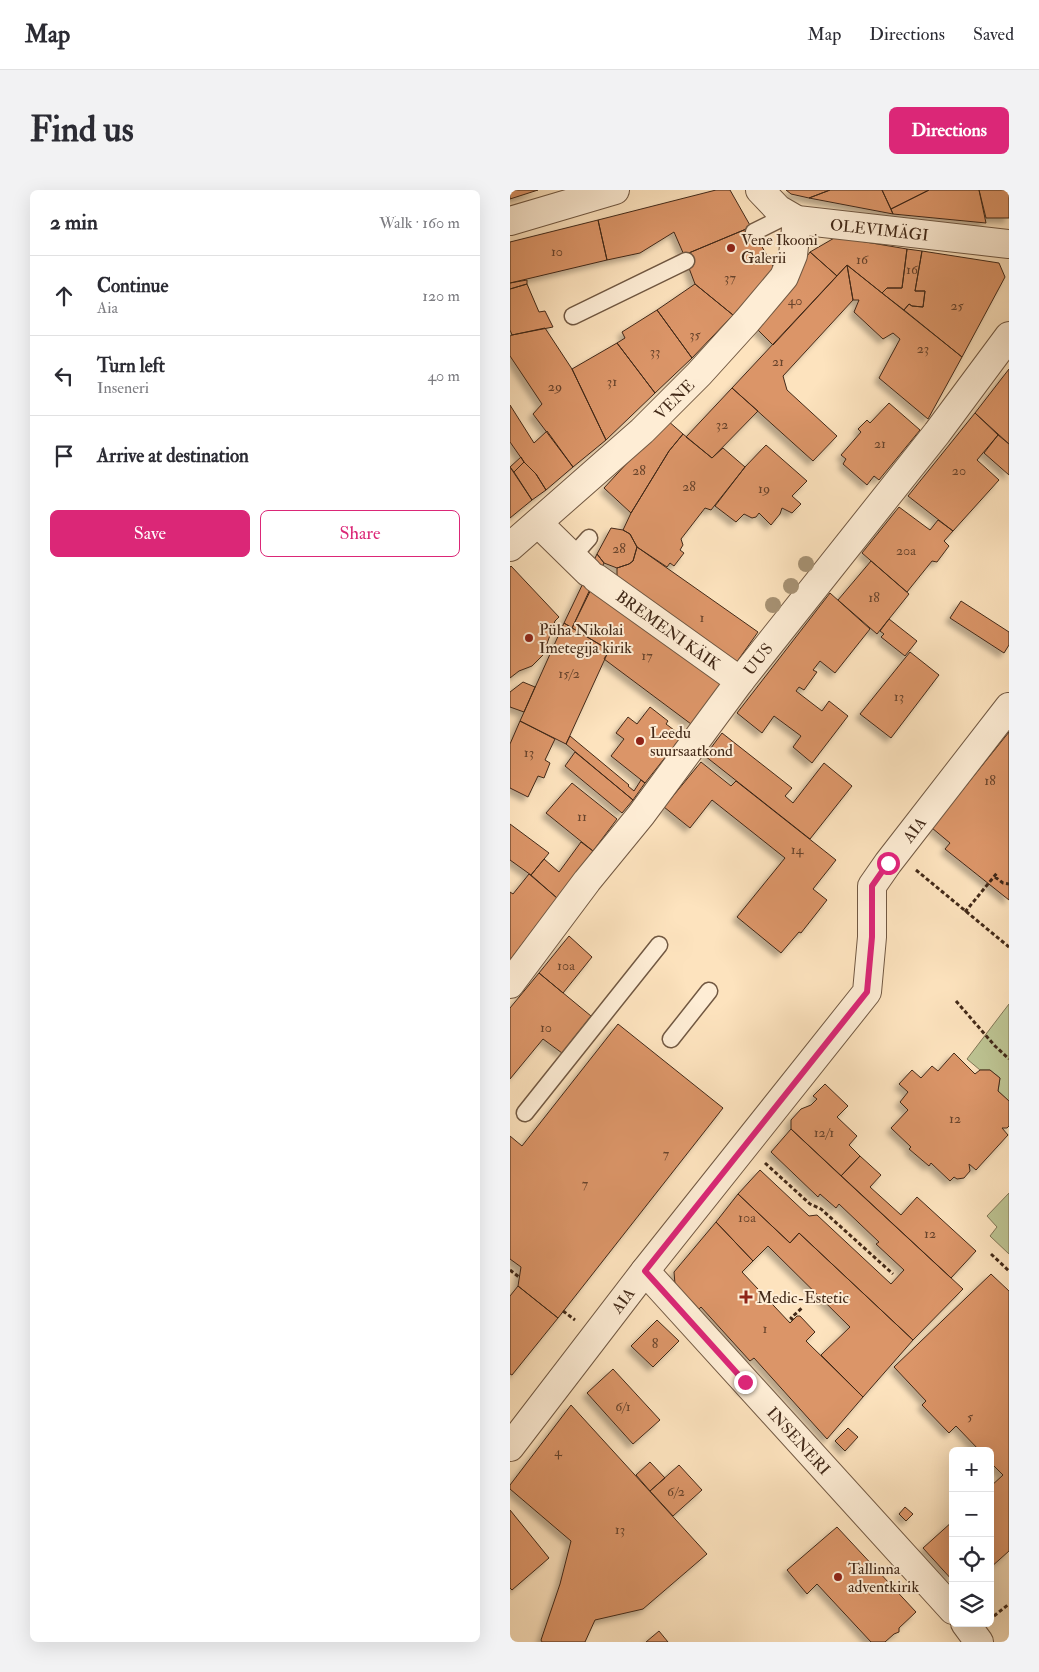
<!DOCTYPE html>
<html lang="en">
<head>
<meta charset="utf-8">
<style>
  body { margin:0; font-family:"IM FELL Double Pica",serif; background:#f2f2f3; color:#2b2b33 }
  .controls { position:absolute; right:15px; bottom:15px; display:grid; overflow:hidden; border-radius:8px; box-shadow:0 5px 20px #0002 }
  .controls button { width:45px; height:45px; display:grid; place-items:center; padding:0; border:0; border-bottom:1px solid #e1e1e2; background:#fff; color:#2b2b33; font:25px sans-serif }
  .stop { position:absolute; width:15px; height:15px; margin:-11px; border:4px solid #db2777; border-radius:50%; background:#fff }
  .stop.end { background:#db2777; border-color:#fff; box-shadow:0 1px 5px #0008 }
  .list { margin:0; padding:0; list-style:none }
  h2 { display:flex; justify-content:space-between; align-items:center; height:65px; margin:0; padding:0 20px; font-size:21px }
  h2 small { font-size:16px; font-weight:400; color:#7c7c81 }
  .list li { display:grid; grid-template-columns:32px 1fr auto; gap:15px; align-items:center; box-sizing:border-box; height:80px; padding:0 20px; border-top:1px solid #e1e1e2 }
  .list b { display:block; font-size:19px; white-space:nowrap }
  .list p { margin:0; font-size:16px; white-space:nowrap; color:#7c7c81 }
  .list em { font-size:16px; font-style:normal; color:#7c7c81 }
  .actions { display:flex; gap:10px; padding:15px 20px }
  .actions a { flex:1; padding:11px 0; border:1px solid #db2777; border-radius:8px; text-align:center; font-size:18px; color:#db2777 }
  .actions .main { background:#db2777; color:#fff }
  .icon { flex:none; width:28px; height:28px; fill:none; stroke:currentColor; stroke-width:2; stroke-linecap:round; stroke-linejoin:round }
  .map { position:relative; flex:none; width:499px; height:1452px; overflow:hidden; border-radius:8px }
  header { display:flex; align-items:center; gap:30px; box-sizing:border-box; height:70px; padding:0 25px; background:#fff; border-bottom:1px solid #e1e1e2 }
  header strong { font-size:24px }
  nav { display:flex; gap:28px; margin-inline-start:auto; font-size:18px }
  .intro { display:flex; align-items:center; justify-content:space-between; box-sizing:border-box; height:120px; padding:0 30px }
  h1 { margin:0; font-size:35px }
  .button { padding:12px 22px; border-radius:8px; background:#db2777; color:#fff; font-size:18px; font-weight:700 }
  main { display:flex; gap:30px; padding:0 30px }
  aside { flex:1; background:#fff; border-radius:8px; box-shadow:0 5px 20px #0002 }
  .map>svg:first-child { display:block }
  .green { fill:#bdc493; stroke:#807656 }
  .building { fill:#db9568; stroke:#422918; filter:url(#shadow) }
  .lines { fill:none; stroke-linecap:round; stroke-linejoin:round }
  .lane-casing { stroke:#715842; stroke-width:19 }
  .street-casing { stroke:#715842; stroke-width:30 }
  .path { stroke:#422918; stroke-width:3; stroke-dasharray:4 2.5; stroke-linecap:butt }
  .lane { stroke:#feedd5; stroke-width:16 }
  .street { stroke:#feedd5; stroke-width:28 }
  .tree { fill:#a79274 }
  .route { stroke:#db2777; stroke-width:6 }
  .poi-dot { fill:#8f2418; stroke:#feedd5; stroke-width:2 }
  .labels { text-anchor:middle; stroke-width:4; stroke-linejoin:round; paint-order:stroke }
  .number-label { font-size:14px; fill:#68442c }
  .street-label { font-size:16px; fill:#422918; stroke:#feedd5 }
  .poi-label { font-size:16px; fill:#422918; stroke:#feedd5; text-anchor:start }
</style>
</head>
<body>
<header>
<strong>Map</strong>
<nav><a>Map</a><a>Directions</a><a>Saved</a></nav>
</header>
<div class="intro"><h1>Find us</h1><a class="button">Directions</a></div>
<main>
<aside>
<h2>2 min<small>Walk · 160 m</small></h2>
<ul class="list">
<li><svg class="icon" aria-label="ahead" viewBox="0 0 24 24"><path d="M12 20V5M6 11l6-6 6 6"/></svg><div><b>Continue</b><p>Aia</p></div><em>120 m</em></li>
<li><svg class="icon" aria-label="left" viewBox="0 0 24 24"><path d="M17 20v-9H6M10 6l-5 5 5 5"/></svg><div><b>Turn left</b><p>Inseneri</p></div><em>40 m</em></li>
<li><svg class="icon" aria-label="arrive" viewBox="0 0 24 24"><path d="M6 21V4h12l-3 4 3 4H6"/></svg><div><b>Arrive at destination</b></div></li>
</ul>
<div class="actions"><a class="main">Save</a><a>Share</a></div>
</aside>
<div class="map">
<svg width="499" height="1452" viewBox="0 0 499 1452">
  <defs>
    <filter id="shadow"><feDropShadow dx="-4.5" dy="4.5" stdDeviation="2.5" flood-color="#0004"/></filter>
  </defs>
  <rect width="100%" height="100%" fill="#fde3be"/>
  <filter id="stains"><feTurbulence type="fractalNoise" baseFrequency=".004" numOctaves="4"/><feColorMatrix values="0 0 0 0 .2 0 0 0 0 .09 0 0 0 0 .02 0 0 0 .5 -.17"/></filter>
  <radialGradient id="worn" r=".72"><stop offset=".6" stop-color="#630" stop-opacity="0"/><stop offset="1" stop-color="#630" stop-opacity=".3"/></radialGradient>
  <path class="green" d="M499 814V911L488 901 490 888 480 880H470L457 869Z
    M499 1003V1064L480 1046 487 1037 477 1026Z"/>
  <path class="building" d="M0 0H28L0 9Z
    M206 0H220L241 37 174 65 164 42 130 63 97 70 88 30Z
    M276 0H320L299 8 281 4Z
    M320 0H372L383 24 299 8Z
    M372 0H419L381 19Z
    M419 0H469L476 33 383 24 381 19Z
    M469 0H499V28H476Z
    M88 30 97 70 0 93V52Z
    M241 37 265 80 223 125 185 94 174 65Z
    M326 47 397 59 392 98H377L372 103 337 75 327 86 300 62Z
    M397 59 412 61 405 101H415L413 117 402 116 399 114 394 120 372 103 377 98H392Z
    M412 61 489 73 495 87 452 167 394 120 399 114 402 116 413 117 415 101H405Z
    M300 62 327 86 263 155 246 138Z
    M337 75 343 110 273 186 277 200 327 246 303 271 222 198Z
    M337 75 452 167 418 229 369 188 390 149 383 143 373 149 344 122 349 110H343Z
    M17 90V94L0 99V93Z
    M17 94 29 122 35 121 43 137 2 145 0 140V99Z
    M185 94 223 125 182 168 147 120Z
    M147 120 182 168 145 203 107 153 115 148 112 142Z
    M35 138 62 179 96 250 63 277 23 224 32 214 0 166V146L2 145Z
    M107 153 145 203 96 250 62 179Z
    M499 179V254L465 223Z
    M222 198 248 221 202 268 176 247Z
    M379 213 410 240 369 290 364 286 357 295 333 274 336 269 331 265 351 242 348 239 357 230 360 233Z
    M0 215 24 253 37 241 63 277 36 300 26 284 14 272 0 252Z
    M465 223 488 245 467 270 489 290 443 341 398 306Z
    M157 230 173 244 159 261 121 323 94 298Z
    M173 244 202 268 213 258 235 277 201 320 195 318 171 349 173 355 170 360 174 363 164 376 160 373 157 377 127 357 120 344 113 340 121 323 159 261Z
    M488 245 499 254V285L474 263Z
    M256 255 297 291 282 306 291 314 282 323 272 318 270 324 261 335 249 323 246 327 242 328 234 324 226 332 205 316 235 277Z
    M11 267 14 272 4 282 0 277Z
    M14 272 26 284 36 300 22 310 4 282Z
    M0 277 22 310 0 328Z
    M389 317 420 340 428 330 443 341 434 351 439 356 427 372 422 371 397 402 352 363Z
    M101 338 113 340 120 344 127 357 123 371 119 374 107 378 94 373 87 364Z
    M127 357 248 442 226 473 107 391V378L119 374 123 371Z
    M87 364 94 373 62 438 54 433Z
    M361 371 399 404 367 444 328 410Z
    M1 376 49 427 45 431 33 465 22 476 9 481 0 488V377Z
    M81 397 215 490 181 534 94 469 99 460 62 438Z
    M320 403 360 439 325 483 310 471 303 480 307 482 294 500 289 497 286 501 312 521 319 511 338 526 302 573 283 557 291 546 264 526 252 543 227 523Z
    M451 411 499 442V455L494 463 440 428Z
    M379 429 407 451 395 466 371 447 374 444 370 441Z
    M54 433 99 460 56 554 10 531Z
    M400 462 429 485 381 548 350 524Z
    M13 492 25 497 14 522 0 517V502Z
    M140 517 158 531 156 534 172 546 135 593 101 566 114 549 106 543 118 527 127 534Z
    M10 531 45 549 35 570 40 573 34 588 28 586 18 607 0 598V554Z
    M499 542V710L435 659 440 653 422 638Z
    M212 543 282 598 275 606 283 613 314 573 342 596 300 649 195 566Z
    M60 546 119 595 118 596 124 601 131 590 135 593 123 610 56 554Z
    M65 562 123 610 112 623 55 576Z
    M191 572 221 596 226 591 326 670 303 699 317 710 291 743 289 742 271 763 227 727 275 668 202 610 180 638 154 617Z
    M62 593 107 629 83 661 36 623Z
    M0 634 39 663 21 685 0 670Z
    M71 652 83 661 47 708 21 685 34 669 49 682Z
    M19 684 47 708 0 770V702L3 704Z
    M59 746 82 767 53 803 29 783Z
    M29 783 81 826 52 863 33 849 0 889V818Z
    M108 834 213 918 48 1128 8 1096 11 1077 0 1069V946L12 956Z
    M444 863 465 884 470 880H480L490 888 488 901 499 911V936L497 938H492L498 945 466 980 459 974 460 981 454 988 447 989 444 987 440 991 421 973 419 976 399 959 401 957 381 938 398 920 390 912 398 902 389 894 402 880 411 888 422 876 428 881Z
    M315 894 338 916 327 927 347 946 339 955 350 966 331 986 281 939V930L291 919 301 915 307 909 303 906Z
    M281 939 453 1099 403 1150 289 1043 280 1053 228 1004 250 980 299 1026 307 1025 381 1094 394 1080 366 1054 369 1052 329 1014 326 1018 310 1004 308 1007 261 962Z
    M350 966 371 985 360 997 391 1025 407 1007 466 1061 441 1088 331 986Z
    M228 1004 280 1053 289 1043 403 1150 353 1207 311 1165 340 1137 258 1056 243 1071 206 1032Z
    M206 1032 243 1071 232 1082 280 1133 287 1126H290L305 1142 296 1151 353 1207 317 1249 244 1168 240 1171 191 1117 189 1119 165 1094 164 1082Z
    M481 1084 499 1101V1361L480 1378V1297L493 1285 480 1272V1261H470L446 1236 439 1243 412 1215 416 1211 384 1177Z
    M8 1096 48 1128 2 1185 0 1184V1106Z
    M147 1130 169 1151 143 1177 121 1156Z
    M103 1179 150 1230 123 1254 77 1203Z
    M61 1215 197 1364 133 1419 85 1430 75 1452H32L31 1450 50 1394 61 1351 0 1299V1295Z
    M338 1238 348 1247 335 1261 325 1251Z
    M140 1272 155 1288 140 1301 126 1285Z
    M169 1275 192 1300 163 1326 140 1301Z
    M395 1317 403 1324 396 1331 389 1324Z
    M0 1320 39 1368 2 1400 0 1398Z
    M443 1331V1391L413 1358Z
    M327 1337 406 1422 389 1438V1442L384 1444 375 1452H361L307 1394 297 1404 277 1380Z
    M149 1441 158 1452H136Z"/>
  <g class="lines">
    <g class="lane-casing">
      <path id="lane" d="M244 42 278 25
        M63 126 176 71
        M62 367 79 348
        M161 849 199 801
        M15 923 149 755"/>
    </g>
    <g class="street-casing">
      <g id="street">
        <path id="s1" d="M250 0 268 19 287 30 499 54"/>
        <path d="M0 31 105 0"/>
        <path d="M28 333 78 382"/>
        <path id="s2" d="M0 357 132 241 189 184 237 131 274 87 283 65 287 30"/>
        <path id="s3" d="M86 388 230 491"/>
        <path id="s4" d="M0 794 77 691 131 625 230 491 427 243 499 146"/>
        <path id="s5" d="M135 1081 443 1420"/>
        <path id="s6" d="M0 1257 135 1081 357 802 362 747V696L378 673 499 517"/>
        <path d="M455 1433 469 1452"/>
      </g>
    </g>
    <path class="path" d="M406 680 499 757
      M485 687 493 693 499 694
      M455 722 487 683
      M446 811 485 856 499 869
      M255 973 300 1014 311 1019 383 1084
      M481 1064 499 1081
      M0 1080 9 1087
      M53 1121 65 1130
      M283 1130 281 1128 293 1117
      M484 1426 499 1414"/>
    <use href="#lane" class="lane"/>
    <use href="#street" class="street"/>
  </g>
  <g class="tree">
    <circle cx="296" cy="374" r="8"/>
    <circle cx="281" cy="396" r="8"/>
    <circle cx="263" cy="415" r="8"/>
  </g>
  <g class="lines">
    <path class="route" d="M235 1192 135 1081 357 802 362 747V696L378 673"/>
  </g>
  <g class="poi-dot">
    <circle cx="221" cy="58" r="5"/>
    <circle cx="19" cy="448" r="5"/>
    <circle cx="130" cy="551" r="5"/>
    <path d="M233.5 1099.5h5v5h5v5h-5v5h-5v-5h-5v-5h5z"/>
    <circle cx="328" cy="1387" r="5"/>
  </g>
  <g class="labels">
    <g class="number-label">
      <text x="47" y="66">10</text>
      <text x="352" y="74">16</text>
      <text x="402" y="84">16</text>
      <text x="220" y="92">37</text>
      <text x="285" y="115">40</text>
      <text x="447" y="120">25</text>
      <text x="185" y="149">35</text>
      <text x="413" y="163">23</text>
      <text x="145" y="166">33</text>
      <text x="268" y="176">21</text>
      <text x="102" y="196">31</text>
      <text x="45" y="201">29</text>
      <text x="212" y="239">32</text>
      <text x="370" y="258">21</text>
      <text x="129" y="285">28</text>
      <text x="449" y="285">20</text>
      <text x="179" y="301">28</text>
      <text x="254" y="303">19</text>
      <text x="109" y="363">28</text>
      <text x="396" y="365">20a</text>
      <text x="364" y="412">18</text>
      <text x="192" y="432">1</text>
      <text x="137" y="470">17</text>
      <text x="59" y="488">15/2</text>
      <text x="389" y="511">13</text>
      <text x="19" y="567">13</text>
      <text x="480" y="595">18</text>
      <text x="72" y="631">11</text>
      <text x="287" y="664">14</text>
      <text x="56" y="780">10a</text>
      <text x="36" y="842">10</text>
      <text x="445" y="933">12</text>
      <text x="314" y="947">12/1</text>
      <text x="156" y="968">7</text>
      <text x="75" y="998">7</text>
      <text x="237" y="1032">10a</text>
      <text x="420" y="1048">12</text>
      <text x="255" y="1143">1</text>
      <text x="145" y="1158">8</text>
      <text x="113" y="1221">6/1</text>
      <text x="460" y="1231">5</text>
      <text x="48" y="1266">4</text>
      <text x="166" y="1306">6/2</text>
      <text x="110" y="1344">13</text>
    </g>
    <g class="street-label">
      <text dy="6" stroke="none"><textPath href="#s1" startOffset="131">OLEVIMÄGI</textPath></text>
      <text dy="6" stroke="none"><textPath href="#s2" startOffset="221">VENE</textPath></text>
      <text dy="6" stroke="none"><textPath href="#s3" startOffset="89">BREMENI KÄIK</textPath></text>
      <text dy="6" stroke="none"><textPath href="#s4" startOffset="409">UUS</textPath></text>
      <text dy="6" stroke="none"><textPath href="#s6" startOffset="755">AIA</textPath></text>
      <text dy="6" stroke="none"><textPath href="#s6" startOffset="185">AIA</textPath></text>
      <text dy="6" stroke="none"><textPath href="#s5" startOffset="229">INSENERI</textPath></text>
    </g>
    <g class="poi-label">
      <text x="231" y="55">Vene Ikooni<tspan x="231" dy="18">Galerii</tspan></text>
      <text x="29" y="445">Püha Nikolai<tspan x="29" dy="18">Imetegija kirik</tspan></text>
      <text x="140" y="548">Leedu<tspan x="140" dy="18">suursaatkond</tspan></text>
      <text x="247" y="1113">Medic-Estetic</text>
      <text x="338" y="1384">Tallinna<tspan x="338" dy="18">adventkirik</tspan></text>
    </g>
  </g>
  <rect width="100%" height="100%" filter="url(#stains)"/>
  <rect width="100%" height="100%" fill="url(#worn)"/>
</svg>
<div class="controls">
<button>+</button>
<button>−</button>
<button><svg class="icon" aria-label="locate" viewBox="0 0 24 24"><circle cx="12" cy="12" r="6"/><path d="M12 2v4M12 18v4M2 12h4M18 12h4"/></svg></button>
<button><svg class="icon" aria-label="layers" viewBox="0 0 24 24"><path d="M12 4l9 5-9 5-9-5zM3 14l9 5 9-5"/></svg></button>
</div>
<div class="stop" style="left:378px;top:673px"></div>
<div class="stop end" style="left:235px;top:1192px"></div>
</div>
</main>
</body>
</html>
